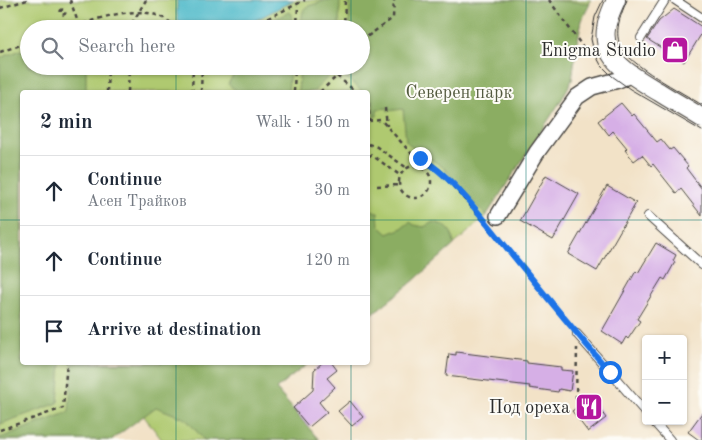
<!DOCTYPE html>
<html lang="en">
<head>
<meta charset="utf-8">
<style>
  body { margin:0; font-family:"Old Standard TT",serif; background:#f6f6f7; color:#1f2937 }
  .controls { position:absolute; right:15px; bottom:15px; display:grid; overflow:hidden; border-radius:5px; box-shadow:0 1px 4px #0004 }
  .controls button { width:45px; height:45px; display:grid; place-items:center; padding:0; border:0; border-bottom:1px solid #e0e1e3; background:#fff; color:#1f2937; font:25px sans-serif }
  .stop { position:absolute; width:15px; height:15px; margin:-11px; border:4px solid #1a73e8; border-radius:50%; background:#fff }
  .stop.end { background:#1a73e8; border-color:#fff; box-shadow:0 1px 5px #0008 }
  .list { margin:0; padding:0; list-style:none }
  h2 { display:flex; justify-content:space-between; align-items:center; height:65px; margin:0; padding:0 20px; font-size:21px }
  h2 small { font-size:16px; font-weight:400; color:#747a83 }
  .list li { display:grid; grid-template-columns:32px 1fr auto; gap:15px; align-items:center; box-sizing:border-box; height:70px; padding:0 20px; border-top:1px solid #e0e1e3 }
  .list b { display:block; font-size:19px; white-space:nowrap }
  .list p { margin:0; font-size:16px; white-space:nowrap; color:#747a83 }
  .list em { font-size:16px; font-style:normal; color:#747a83 }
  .icon { flex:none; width:28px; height:28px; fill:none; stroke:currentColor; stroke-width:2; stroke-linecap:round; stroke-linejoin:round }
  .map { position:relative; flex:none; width:702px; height:440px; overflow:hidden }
  .search { position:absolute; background:#fff; box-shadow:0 1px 4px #0004; left:20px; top:20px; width:350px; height:55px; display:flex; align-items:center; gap:12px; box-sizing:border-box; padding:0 18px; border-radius:28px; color:#747a83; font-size:19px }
  .panel { position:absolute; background:#fff; box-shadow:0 1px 4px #0004; left:20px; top:90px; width:350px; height:275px; border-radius:5px }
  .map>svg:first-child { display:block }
  .green { fill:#afc96f; stroke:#6d7a4d; fill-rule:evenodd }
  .forest { fill:#8bad62; stroke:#5b6c46 }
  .water { fill:#4db9c9; stroke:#3c727a }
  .building { fill:#d6afe6 }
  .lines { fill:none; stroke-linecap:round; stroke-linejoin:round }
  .service-casing { stroke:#494642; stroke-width:10 }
  .minor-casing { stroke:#494642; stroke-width:18 }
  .tertiary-casing { stroke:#494642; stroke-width:20 }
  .path { stroke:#494642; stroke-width:2.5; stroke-dasharray:4 4; stroke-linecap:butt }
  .service { stroke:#fff; stroke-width:8 }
  .minor { stroke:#fff; stroke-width:15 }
  .tertiary { stroke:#fff; stroke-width:18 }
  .tram { stroke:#2b2b2b; stroke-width:1 }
  .route { stroke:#1a73e8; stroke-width:6 }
  .grid { fill:none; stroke:#0f766e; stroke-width:1; stroke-opacity:0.55 }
  .labels { text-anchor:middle; stroke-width:4; stroke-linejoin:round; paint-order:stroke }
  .poi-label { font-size:18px; fill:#2b2b2b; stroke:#fdfcf7; text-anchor:end }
  .park-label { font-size:18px; fill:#535a3f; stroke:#fdfcf7 }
</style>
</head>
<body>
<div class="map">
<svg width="702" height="440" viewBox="0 0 702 440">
  <rect width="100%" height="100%" fill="#fdfcf7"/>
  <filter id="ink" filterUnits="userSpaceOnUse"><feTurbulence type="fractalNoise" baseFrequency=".02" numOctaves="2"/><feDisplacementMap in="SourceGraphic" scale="10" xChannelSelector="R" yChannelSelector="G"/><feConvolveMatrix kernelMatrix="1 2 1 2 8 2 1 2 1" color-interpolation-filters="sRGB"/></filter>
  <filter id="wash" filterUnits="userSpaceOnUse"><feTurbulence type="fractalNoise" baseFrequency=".0096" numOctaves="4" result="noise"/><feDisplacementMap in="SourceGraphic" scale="20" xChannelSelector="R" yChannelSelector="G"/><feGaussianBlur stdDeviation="1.12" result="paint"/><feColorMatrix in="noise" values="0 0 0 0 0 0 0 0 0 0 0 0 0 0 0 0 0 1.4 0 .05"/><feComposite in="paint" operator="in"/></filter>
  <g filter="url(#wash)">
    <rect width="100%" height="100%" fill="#f2e2c7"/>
    <path class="green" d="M0 0H591L582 20 576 48 572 80 562 99 486 216 411 283 368 317V92H22V362L309 363 276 389 319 440H162L143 415 111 440H0ZM29 29H361V66H29Z"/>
    <path class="forest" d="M326 0H340L339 29H301C303 0 303 10 326 0Z
      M350 0H540L590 3 582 20 576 48 572 80 562 99 486 216 444 168 431 159 418 153 406 141 403 109 388 111V108L377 109V116L374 117 373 101 368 97V92H363L343 75 345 66H361V29H349Z
      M289 12 292 14 291 29H255Z
      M29 47V66H86V92H22V362L61 363 58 403 0 424V58Z
      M239 66H290L288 92H238L228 84Z
      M300 66H334L332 73 313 92H298Z
      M368 208 378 213 379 226 388 234 402 228 410 222 414 225 424 227 433 222C447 225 453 230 454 245L411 283 368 317Z
      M309 362 276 389 319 440H204L186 419 156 407 111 440H0V438L69 412 73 363Z"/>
    <path class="water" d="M177 0H294L239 29H185C175 22 177 11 177 0Z"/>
    <g id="blocks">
      <path class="building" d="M674 9 702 27V33L684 62 647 39 659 21Z
        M621 103 632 116 634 114 657 142 661 139 670 150 673 148 688 166 686 168 702 189V216L681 189 676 193 653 164 651 166 642 155 634 161 625 150 627 148 613 131 609 135 598 121Z
        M546 175 579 194 553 240 520 221Z
        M607 186 636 203 597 271 568 254Z
        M656 243 676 255 673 261 675 262 665 280 662 278 637 319 640 321 628 339 626 337 622 344 602 331 636 271 638 273Z
        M456 352 527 361V363L561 367V370L573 371 570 391 559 389 558 392 529 388 530 386 446 376 449 354 456 355Z
        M323 362H331L337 370 327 378 335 387 319 402 327 412 309 427 293 408 313 390 314 370Z
        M591 397 606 418 588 432 572 411Z
        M350 401 363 417 352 426 338 411Z
        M702 413V440H699L688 432Z"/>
    </g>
  </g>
  <g filter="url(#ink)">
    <use href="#blocks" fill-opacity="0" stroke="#494642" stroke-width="1"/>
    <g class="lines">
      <g class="service-casing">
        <path id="service" d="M675 0 702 18
          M641 38 665 0
          M648 216 702 265
          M577 334 646 413
          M653 421 670 440"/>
      </g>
      <g class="minor-casing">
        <path id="minor" d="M498 216 537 152 577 97 592 87 618 80 630 75"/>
      </g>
      <g class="tertiary-casing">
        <path id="tertiary" d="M616 0C612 9 607 19 606 29 601 61 636 78 659 92 673 101 688 109 702 118"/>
      </g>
      <path class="path" d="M70 0 79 25
        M549 0 588 54
        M0 8 27 0
        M60.5 12a2.5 2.5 0 1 1 5 0a2.5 2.5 0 1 1-5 0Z
        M68 29C94 20 131 5 159 16 166 18 173 25 179 29
        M126 29 131 25 146 0
        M246 29 305 0
        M297 29 298 3
        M344 29 345 0
        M361 41 393 18 394 0
        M0 52 29 42
        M337 76 356 92
        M107 92 108 66
        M128 92 129 66
        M192 92 193 66
        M201 92 202 66
        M294 92 295 66
        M320 92 337 76 340 66
        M368 103 370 121
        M385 108 387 126
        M368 121 381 120 412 154 430 163 442 173 486 223
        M368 144 377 147 407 168
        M368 155 373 156 401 176
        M399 182a16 16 0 1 1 32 0a16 16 0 1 1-32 0Z
        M377 186 400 185
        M491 229 571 327
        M576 399 577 348
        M0 430 63 408 67 362"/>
      <use href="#service" class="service"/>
      <use href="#minor" class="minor"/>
      <use href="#tertiary" class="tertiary"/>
      <path class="tram" d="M603 0 595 17 591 39 594 52 601 65 612 76 630 89 702 131
        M627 0C621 14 614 30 620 45 628 65 682 92 702 105"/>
    </g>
  </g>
  <g class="lines" filter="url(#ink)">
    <path class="route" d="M420 158C450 173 485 221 507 248 541 290 575 332 610 372"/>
  </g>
  <path class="grid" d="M176 0V29M351 0V29M526 0V440M176 66V92M351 66V92M0 220H22M368 220H702M176 362V440M351 362V440"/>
  <defs>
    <g id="shop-square" transform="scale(1.4375)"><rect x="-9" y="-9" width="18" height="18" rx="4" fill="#b5179e" stroke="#fdfcf7"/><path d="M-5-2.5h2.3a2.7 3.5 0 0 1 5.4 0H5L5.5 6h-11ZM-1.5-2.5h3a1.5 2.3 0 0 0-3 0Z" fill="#fff"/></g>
    <g id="restaurant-square" transform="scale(1.4375)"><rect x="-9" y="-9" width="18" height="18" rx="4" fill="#b5179e" stroke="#fdfcf7"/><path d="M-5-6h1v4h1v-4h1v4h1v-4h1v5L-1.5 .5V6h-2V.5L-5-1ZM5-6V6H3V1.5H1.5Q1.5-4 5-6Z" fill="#fff"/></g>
  </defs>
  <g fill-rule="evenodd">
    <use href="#shop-square" x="675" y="50"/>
    <use href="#restaurant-square" x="589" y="407"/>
  </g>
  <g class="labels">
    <g class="poi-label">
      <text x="656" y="56">Enigma Studio</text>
      <text x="570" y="413">Под ореха</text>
    </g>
    <g class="park-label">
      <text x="459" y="98">Северен парк</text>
    </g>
  </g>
</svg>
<div class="controls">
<button>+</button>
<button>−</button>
</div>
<div class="stop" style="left:610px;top:372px"></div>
<div class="stop end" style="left:420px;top:158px"></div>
<div class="search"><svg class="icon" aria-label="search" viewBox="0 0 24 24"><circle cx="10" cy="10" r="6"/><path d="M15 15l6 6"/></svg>Search here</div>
<section class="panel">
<h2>2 min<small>Walk · 150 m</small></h2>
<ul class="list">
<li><svg class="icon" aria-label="ahead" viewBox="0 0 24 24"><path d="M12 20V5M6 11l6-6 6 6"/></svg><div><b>Continue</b><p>Асен Трайков</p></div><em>30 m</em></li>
<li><svg class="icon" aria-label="ahead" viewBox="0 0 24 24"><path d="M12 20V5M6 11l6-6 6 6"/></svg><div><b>Continue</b></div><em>120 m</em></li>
<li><svg class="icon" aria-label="arrive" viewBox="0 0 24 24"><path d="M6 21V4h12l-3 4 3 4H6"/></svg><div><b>Arrive at destination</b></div></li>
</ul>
</section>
</div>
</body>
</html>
